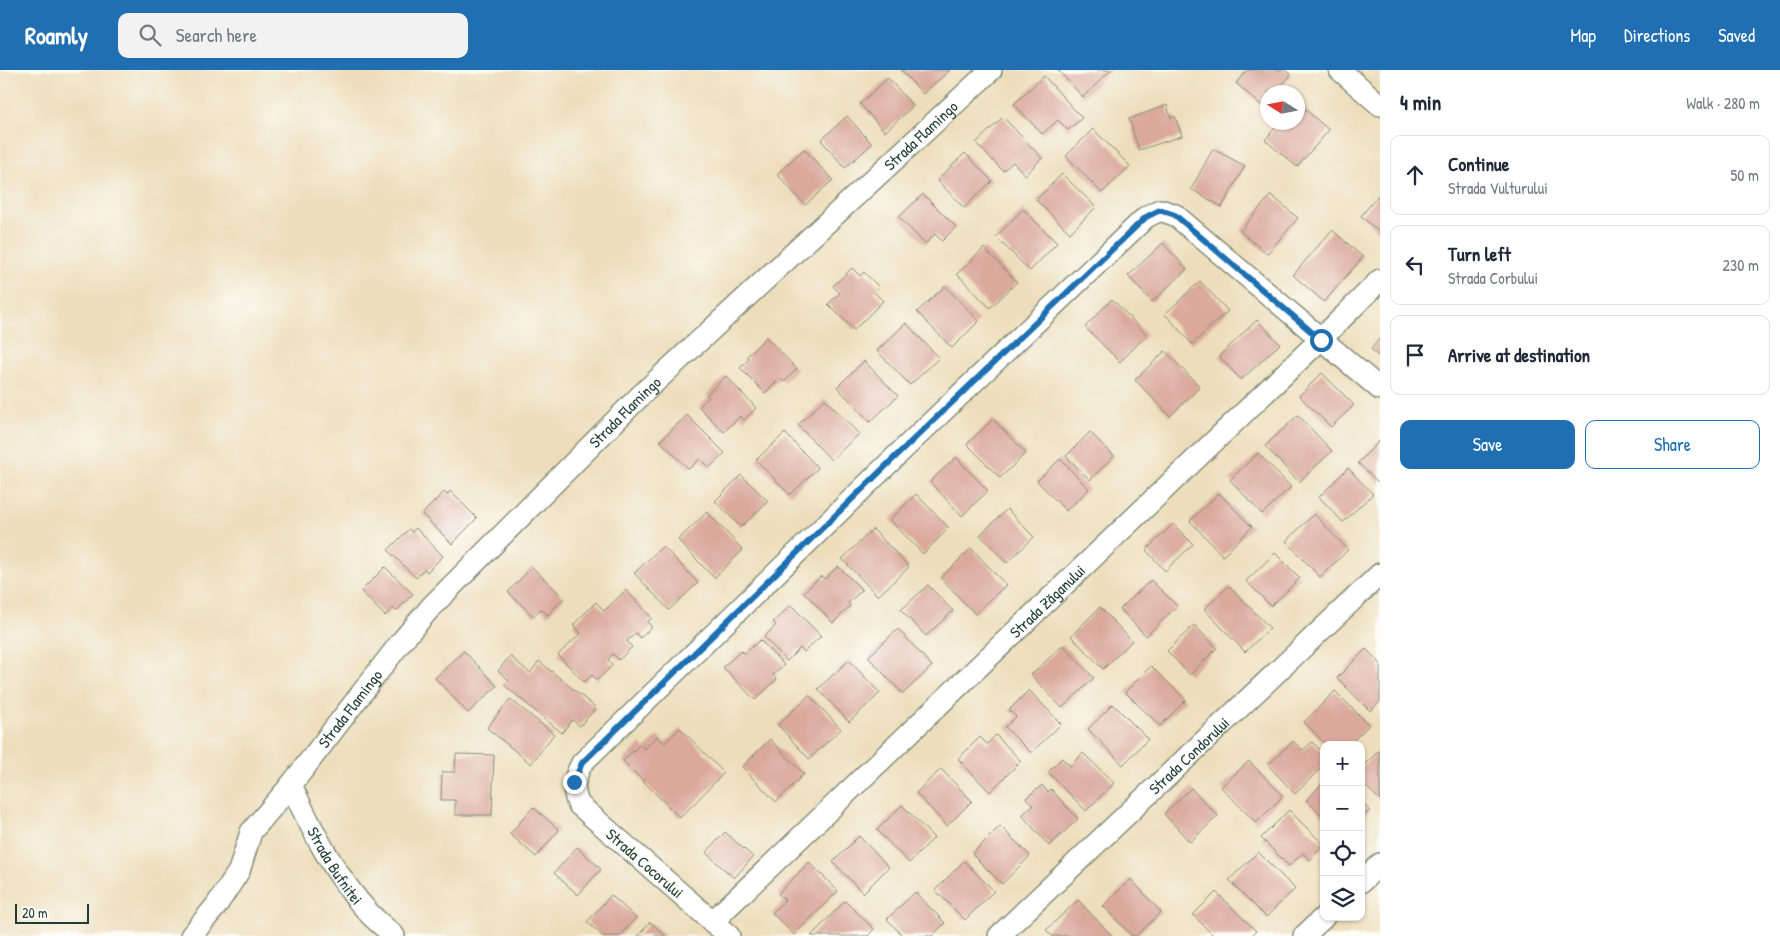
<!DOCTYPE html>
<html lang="en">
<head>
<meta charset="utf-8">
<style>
  body { margin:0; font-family:"Patrick Hand",sans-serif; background:#f2f2f3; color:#1f2937 }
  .controls { position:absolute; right:15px; bottom:15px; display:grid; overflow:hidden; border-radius:10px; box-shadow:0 1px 4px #0004 }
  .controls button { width:45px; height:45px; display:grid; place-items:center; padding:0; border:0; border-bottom:1px solid #e0e1e3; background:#fff; color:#1f2937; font:25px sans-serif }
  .compass { position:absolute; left:1260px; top:15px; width:45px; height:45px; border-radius:50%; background:#fff; box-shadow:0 1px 4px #0004; rotate:281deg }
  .scale { position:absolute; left:15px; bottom:12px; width:74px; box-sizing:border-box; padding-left:5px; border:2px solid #1f3d34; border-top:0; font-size:14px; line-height:18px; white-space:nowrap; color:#1f3d34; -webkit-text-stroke:4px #fdfcf7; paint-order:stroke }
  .stop { position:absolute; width:15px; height:15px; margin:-11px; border:4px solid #1f6fb2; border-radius:50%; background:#fff }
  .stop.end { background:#1f6fb2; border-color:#fff; box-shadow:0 1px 5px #0008 }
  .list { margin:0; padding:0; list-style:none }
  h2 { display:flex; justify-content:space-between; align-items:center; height:65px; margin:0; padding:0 20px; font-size:21px }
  h2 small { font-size:16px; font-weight:400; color:#747a83 }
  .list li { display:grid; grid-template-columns:32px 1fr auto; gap:15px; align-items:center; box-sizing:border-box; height:80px; margin:0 10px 10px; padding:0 10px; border:1px solid #e0e1e3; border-radius:10px }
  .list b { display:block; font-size:19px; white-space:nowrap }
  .list p { margin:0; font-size:16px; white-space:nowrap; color:#747a83 }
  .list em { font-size:16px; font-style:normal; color:#747a83 }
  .actions { display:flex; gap:10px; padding:15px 20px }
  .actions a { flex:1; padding:11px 0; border:1px solid #1f6fb2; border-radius:10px; text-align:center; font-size:18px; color:#1f6fb2 }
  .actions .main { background:#1f6fb2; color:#fff }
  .icon { flex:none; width:28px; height:28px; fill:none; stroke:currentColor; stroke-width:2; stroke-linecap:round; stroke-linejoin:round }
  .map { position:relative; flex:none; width:1380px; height:866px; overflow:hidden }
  header { display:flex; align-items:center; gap:30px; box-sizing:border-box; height:70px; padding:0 25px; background:#1f6fb2; color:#fff }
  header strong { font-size:24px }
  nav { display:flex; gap:28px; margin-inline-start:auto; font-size:18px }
  .search { width:350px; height:45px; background:#f2f2f3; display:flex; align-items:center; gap:12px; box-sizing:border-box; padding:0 18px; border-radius:10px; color:#747a83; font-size:19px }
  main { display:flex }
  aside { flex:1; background:#fff }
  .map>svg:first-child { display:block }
  .building { fill:#daa99c }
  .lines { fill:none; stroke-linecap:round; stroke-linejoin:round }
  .minor-casing { stroke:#868e78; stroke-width:24 }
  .minor { stroke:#fff; stroke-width:21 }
  .route { stroke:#1f6fb2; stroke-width:6 }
  .labels { text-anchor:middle; stroke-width:4; stroke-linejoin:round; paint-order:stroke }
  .street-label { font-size:16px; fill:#1f3d34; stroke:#fdfcf7 }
</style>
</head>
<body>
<header>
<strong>Roamly</strong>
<div class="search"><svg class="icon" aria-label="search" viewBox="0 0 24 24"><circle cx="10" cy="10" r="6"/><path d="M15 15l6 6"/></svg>Search here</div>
<nav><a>Map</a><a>Directions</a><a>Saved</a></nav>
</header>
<main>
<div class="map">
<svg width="1380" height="866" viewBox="0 0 1380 866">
  <rect width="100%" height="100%" fill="#fdfcf7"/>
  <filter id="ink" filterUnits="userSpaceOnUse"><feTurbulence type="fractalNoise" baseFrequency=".02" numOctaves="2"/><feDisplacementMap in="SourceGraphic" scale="10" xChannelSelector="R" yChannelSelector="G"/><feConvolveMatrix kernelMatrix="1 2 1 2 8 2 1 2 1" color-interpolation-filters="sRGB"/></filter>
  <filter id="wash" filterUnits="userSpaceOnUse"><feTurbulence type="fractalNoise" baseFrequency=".0096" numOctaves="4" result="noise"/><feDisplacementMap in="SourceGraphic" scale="20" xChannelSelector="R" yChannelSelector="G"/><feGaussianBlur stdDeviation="1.12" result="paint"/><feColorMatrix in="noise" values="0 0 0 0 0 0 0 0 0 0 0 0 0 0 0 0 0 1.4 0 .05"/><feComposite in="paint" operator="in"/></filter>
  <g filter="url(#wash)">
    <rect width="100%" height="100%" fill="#eddebb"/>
    <g id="blocks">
      <path class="building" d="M901 0H950L923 24Z
        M1058 0H1111L1083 27Z
        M1247 0H1285L1291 5 1276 22H1268V32L1263 37 1236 13Z
        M1044 6 1082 48 1068 60 1058 50 1042 64 1014 34Z
        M888 8 913 36 885 62 860 34Z
        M1298 33 1329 60 1297 97 1265 70 1280 52H1298Z
        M1167 35 1171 48 1175 46 1182 66 1139 80 1129 49Z
        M847 46 872 74 845 98 821 70Z
        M1003 47 1042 88 1025 105 1013 92 1003 101 976 73Z
        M1093 59 1130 96 1102 123 1066 86Z
        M804 79 833 110 805 135 777 104Z
        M1213 79 1245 96 1222 137 1191 119Z
        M965 83 992 111 964 138 937 110Z
        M1062 104 1096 137 1070 163 1036 130Z
        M1380 123V163L1361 146Z
        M923 124 956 157 942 171 935 164 925 174 899 147Z
        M1271 125 1298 148 1267 184 1240 161Z
        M1023 139 1057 173 1030 201 996 167Z
        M1332 160 1363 187 1324 232 1293 205Z
        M1163 173 1187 199 1152 232 1128 206Z
        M984 178 1017 212 990 238 957 204Z
        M852 198 860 206 864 202 879 217 874 222 883 231 854 260 828 234 840 223 833 216Z
        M1200 211 1228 241 1192 274 1165 244Z
        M945 216 979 251 952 278 917 242Z
        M1112 229 1147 265 1120 292 1085 257Z
        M1257 250 1280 274 1241 310 1219 286Z
        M906 253 939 288 910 315 877 281Z
        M766 267 797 299 784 312 780 308 765 323 740 298 749 289 747 286Z
        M1380 268V287L1371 279Z
        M1165 281 1200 317 1170 346 1135 310Z
        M864 291 898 326 870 352 837 317Z
        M1322 303 1354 335 1331 357 1299 326Z
        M726 306 756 338 744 350 740 346 724 362 699 337 709 327 706 325Z
        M825 329 859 364 831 390 798 355Z
        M687 345 725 383 709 398 700 389 689 399 660 371Z
        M1298 345 1332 381 1299 412 1265 376Z
        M993 349 1026 383 1000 408 967 374Z
        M1090 362 1114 386 1090 410 1066 386Z
        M785 363 818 398 790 425 756 390Z
        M1380 370V414L1358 393Z
        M1258 383 1291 417 1262 444 1230 410Z
        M956 387 988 421 962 446 930 412Z
        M1060 389 1089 419 1066 441 1037 411Z
        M1348 398 1373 424 1343 452 1319 427Z
        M741 405 768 431 741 457 715 431Z
        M450 421 477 448 452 474 422 444 444 422 447 425Z
        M1219 423 1252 457 1223 486 1190 451Z
        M916 424 949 458 923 484 890 450Z
        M1007 439 1034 467 1007 493 980 465Z
        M707 442 743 480 714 508 678 470Z
        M1314 444 1348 480 1320 507 1286 471Z
        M1173 454 1193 474 1165 501 1146 480Z
        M416 458 443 486 427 502 424 499 416 508 388 480 409 459 412 462Z
        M873 459 909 497 878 526 842 489Z
        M663 476 698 513 669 540 634 503Z
        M971 478 1006 515 975 544 941 508Z
        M1275 483 1300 508 1271 536 1246 511Z
        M838 496 862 520 848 533 850 536 833 553 804 522 821 506 825 509Z
        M385 497 413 524 396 541 393 538 385 546 361 521Z
        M532 497 564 528 548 545 541 539 534 547 508 522Z
        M1151 510 1177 536 1146 566 1120 539Z
        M928 515 953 541 926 566 901 540Z
        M1229 516 1270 558 1245 582 1204 539Z
        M626 520 652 548 647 552 652 557 640 568 636 563 627 571 632 577 619 590 613 584 608 590 613 595 597 610 592 605 584 612 558 585 581 563 573 555 596 532 604 541Z
        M791 535 821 566 804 582 800 578 787 591 764 567 776 555 773 552Z
        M1100 537 1132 571 1103 599 1071 566Z
        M1194 555 1217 578 1190 605 1167 581Z
        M898 559 932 596 903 624 868 587Z
        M760 570 784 595 773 605 777 609 755 630 723 597 741 581 744 584Z
        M1063 575 1094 608 1062 638 1031 605Z
        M1366 579 1380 593V632L1370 641 1337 608Z
        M464 581 497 616 468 643 435 608Z
        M510 586 530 603 539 591 596 638 580 656 572 650 562 663 504 615 509 610 498 601Z
        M849 590 880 623 849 652 818 619Z
        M1151 596 1186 630 1160 656 1125 622Z
        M1029 620 1061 654 1031 683 1005 657 1016 647 1009 640Z
        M1335 621 1369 655 1349 675H1326L1304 652Z
        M809 625 841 659 809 689 778 655Z
        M510 629 554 664 531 694 487 658Z
        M1113 634 1148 669 1123 695 1088 659Z
        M680 658 724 703 680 748 623 691 640 674 645 679 657 666 665 673Z
        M996 665 1021 691 990 722 958 689 980 667 987 674Z
        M770 669 804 704 776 732 742 697Z
        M1293 671 1303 680 1312 672 1324 684V695L1295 724 1268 695Z
        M1378 681 1380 683V730L1361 712V698Z
        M1083 683 1114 713 1086 741 1048 702 1062 688 1070 696Z
        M456 684 494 685 492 745H455V730H441L442 702H455Z
        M1249 691 1283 726 1256 753 1221 717Z
        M941 699 972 731 947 756 916 723Z
        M1324 712V747L1306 730Z
        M1042 715 1048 722 1051 719 1078 749 1049 776 1022 745 1033 735 1026 728Z
        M1191 718 1218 746 1190 772 1164 744Z
        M1361 732 1370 740 1361 749Z
        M902 735 934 768 909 793 877 760Z
        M533 737 559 760 536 787 510 764Z
        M1289 740 1324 775 1310 790 1303 783 1289 796 1261 768Z
        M1000 756 1030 786 1002 814 972 784Z
        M725 762 753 787 734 808 706 783Z
        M859 766 889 797 863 823 833 792Z
        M577 777 601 799 578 825 554 803Z
        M1258 782 1295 819 1266 847 1229 810Z
        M964 791 994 821 965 850 935 820Z
        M809 792 838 821 794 865 772 843 785 830 778 824Z
        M1131 809 1161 842 1136 866H1132L1103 836Z
        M915 822 945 853 932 866H903L887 849Z
        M1216 822 1256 861 1251 866H1214L1193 845Z
        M611 825 636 848 620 866H603L587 852Z
        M1078 830 1112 866H1052L1046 860Z
        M845 831 874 859 868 866H811Z
        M650 852 666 866H638Z"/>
    </g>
  </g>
  <g filter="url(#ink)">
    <use href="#blocks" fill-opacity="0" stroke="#868e78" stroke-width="1"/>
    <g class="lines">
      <g class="minor-casing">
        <g id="minor">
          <path d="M1340 0 1380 35"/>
          <path id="s1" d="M291 715C311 758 336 808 369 843 376 851 386 858 394 866"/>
          <path d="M1361 812 1380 794"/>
          <path id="s2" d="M712 852 1321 269 1380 210"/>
          <path id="s3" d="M191 866 216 836 239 801 251 762 291 715 401 572 431 537 641 325 991 0"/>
          <path d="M729 866 578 734C572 718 574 708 582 693L893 389 1146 147 1160 140 1175 145 1380 319"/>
          <path id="s4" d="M999 866 1380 504"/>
          <path d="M1304 866 1324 847"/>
        </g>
      </g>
      <use href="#minor" class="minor"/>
    </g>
  </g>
  <g class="lines" filter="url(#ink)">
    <path class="route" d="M574 712 582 693 893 389 1146 147 1160 140 1175 145 1321 270"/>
  </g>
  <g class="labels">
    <g class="street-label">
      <text dy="6" stroke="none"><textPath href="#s3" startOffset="1090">Strada Flamingo</textPath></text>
      <text dy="6" stroke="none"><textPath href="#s3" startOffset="685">Strada Flamingo</textPath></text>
      <text dy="6" stroke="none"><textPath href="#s2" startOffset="464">Strada Zăganului</textPath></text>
      <text dy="6" stroke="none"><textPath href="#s3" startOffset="280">Strada Flamingo</textPath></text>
      <text dy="6" stroke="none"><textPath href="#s4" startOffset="262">Strada Condorului</textPath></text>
      <text transform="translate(645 793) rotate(41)" y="6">Strada Cocorului</text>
      <text dy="6" stroke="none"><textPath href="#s1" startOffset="92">Strada Bufnitei</textPath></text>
    </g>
  </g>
</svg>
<div class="controls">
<button>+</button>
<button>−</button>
<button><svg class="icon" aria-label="locate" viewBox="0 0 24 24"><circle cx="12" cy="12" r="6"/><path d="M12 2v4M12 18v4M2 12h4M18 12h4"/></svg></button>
<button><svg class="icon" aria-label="layers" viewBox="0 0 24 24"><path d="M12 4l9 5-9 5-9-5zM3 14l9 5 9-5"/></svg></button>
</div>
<svg class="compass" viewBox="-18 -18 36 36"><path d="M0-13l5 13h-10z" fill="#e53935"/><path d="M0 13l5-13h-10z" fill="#747a83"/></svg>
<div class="scale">20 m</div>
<div class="stop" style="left:1321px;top:270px"></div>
<div class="stop end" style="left:574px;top:712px"></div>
</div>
<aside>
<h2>4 min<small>Walk · 280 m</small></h2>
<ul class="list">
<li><svg class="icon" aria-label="ahead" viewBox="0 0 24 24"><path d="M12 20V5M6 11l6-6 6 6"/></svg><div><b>Continue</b><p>Strada Vulturului</p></div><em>50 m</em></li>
<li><svg class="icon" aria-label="left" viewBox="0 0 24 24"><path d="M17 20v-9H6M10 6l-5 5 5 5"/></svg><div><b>Turn left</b><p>Strada Corbului</p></div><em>230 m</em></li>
<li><svg class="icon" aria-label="arrive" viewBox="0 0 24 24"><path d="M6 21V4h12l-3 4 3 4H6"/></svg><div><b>Arrive at destination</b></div></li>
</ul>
<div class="actions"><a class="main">Save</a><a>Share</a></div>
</aside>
</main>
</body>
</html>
